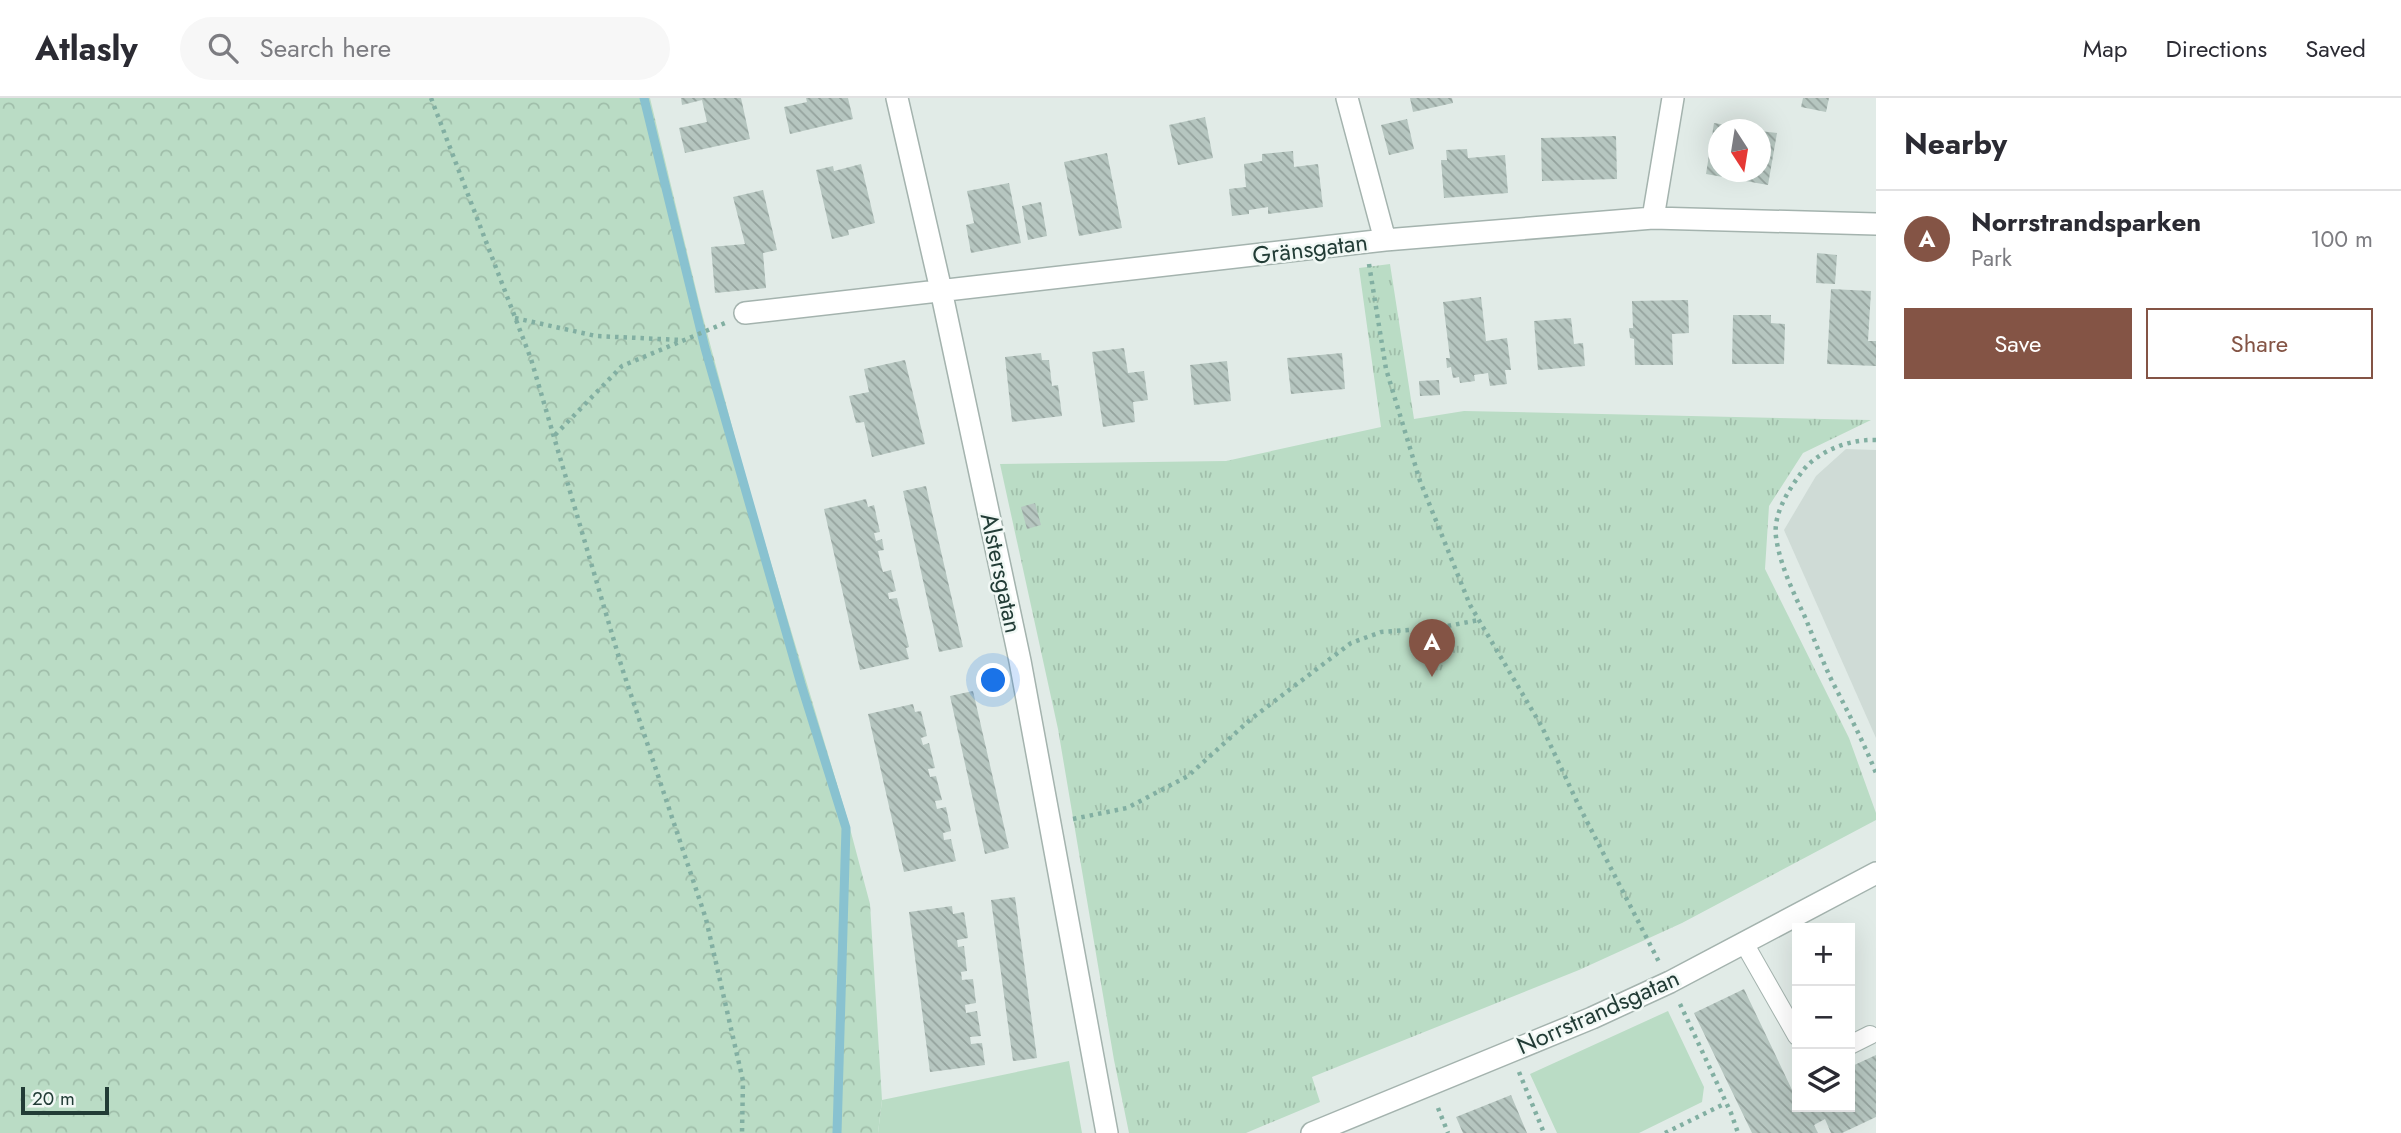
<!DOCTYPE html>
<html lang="en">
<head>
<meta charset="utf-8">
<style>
  body { margin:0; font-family:Jost,sans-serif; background:#f7f7f7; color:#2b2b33 }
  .controls { position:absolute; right:21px; bottom:21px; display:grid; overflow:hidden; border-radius:0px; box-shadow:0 7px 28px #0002 }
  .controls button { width:63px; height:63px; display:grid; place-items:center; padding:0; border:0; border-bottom:2px solid #e1e1e2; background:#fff; color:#2b2b33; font:35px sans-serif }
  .compass { position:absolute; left:1708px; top:21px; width:63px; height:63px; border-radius:50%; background:#fff; box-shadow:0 7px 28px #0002; rotate:168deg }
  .scale { position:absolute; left:21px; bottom:18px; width:88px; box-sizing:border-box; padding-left:7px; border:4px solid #223c36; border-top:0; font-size:19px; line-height:24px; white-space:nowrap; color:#223c36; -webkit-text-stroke:5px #f1f8f5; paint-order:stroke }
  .you { position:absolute; left:994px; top:583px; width:24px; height:24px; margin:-18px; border:5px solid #fff; border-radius:50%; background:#1a73e8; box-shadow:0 0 0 10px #1a73e833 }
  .badge { display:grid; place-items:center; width:46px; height:46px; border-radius:50%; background:#845445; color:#fff; font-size:23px; font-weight:700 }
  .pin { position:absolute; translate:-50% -58px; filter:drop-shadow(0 2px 4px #0008) }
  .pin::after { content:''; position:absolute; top:37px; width:24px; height:21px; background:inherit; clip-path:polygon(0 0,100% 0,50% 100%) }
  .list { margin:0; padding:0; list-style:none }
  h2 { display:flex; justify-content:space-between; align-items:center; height:91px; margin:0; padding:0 28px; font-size:30px }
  h2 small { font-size:23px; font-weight:400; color:#7c7c81 }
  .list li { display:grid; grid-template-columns:46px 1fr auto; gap:21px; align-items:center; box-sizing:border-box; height:98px; padding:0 28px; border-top:2px solid #e1e1e2 }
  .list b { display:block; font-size:26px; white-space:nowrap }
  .list p { margin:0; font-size:23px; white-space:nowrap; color:#7c7c81 }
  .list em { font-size:23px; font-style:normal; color:#7c7c81 }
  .actions { display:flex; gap:14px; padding:21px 28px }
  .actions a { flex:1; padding:16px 0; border:2px solid #845445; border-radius:0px; text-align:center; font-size:24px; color:#845445 }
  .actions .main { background:#845445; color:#fff }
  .icon { flex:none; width:38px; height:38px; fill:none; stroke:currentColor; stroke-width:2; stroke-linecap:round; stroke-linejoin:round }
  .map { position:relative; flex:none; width:1876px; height:1035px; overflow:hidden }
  header { display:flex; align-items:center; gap:42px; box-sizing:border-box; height:98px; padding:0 35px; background:#fff; border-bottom:2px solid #e1e1e2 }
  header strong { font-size:33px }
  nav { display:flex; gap:38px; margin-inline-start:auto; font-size:24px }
  .search { width:490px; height:63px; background:#f7f7f7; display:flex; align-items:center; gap:18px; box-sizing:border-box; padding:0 24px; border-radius:38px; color:#7c7c81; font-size:26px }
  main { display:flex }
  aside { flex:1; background:#fff }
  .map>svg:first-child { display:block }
  .built { fill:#cfdbd6 }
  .grass { fill:#badcc5 }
  .forest { fill:url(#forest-crowns) }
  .park { fill:url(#park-tufts) }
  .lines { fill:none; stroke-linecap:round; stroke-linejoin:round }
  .stream { stroke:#89c2d0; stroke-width:9 }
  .building { fill:url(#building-back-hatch) }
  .lane-casing { stroke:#a4b3ae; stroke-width:20 }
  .street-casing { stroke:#a4b3ae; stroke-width:24 }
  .path { stroke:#82afa2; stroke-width:4.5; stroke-dasharray:3.5 5; stroke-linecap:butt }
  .lane { stroke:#fff; stroke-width:18 }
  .street { stroke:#fff; stroke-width:21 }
  .labels { text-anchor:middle; stroke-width:5; stroke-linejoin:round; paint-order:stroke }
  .street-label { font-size:24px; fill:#223c36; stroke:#f1f8f5 }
</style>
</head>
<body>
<header>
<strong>Atlasly</strong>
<div class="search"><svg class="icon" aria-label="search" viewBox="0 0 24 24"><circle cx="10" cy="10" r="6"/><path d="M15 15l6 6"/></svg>Search here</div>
<nav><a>Map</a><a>Directions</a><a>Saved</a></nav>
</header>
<main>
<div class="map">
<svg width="1876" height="1035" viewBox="0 0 1876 1035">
  <defs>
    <pattern id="forest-crowns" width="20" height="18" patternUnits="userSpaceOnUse" patternTransform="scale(1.75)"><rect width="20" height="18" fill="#badcc5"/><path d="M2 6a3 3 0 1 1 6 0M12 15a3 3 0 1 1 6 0" fill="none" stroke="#a0beaa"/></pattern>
    <pattern id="park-tufts" width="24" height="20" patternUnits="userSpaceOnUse" patternTransform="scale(1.75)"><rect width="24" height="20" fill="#badcc5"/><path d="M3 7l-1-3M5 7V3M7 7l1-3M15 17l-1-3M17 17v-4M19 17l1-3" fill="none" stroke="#a0beaa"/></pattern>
    <pattern id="building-back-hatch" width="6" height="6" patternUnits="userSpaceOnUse" patternTransform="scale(1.75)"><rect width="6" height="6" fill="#b6c6c0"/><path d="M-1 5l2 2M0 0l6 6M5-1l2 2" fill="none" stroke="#94a29d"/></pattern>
  </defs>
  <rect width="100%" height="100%" fill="#e1ebe7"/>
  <path class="built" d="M1846 351 1876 352V640L1784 432 1816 378Z"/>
  <path class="grass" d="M1668 913 1704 989 1702 1004 1639 1035H1557L1530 976Z
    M1069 963 1082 1035H878L882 1002Z"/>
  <path class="forest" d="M0 0H650L700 208 747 385 848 723 870 806 882 1002 878 1035H0Z"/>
  <path class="park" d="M1390 166 1414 321 1464 313 1871 322 1803 355 1769 408 1765 471 1849 640 1876 715V722L1682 825 1579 872 1312 979 1320 1004 1246 1035H1129L1114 962 1058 631 1000 366 1226 363 1381 329 1359 170Z"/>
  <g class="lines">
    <path class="stream" d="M644 0 705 250 801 586 846 730 837 1035"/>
  </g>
  <path class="building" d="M681 0H741L750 41 685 55 679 30 707 24 702 2 682 7Z
    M806 0H848L853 21 790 36 784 9 807 4Z
    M1410 0H1452L1453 5 1413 14Z
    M1803 0H1829L1826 14 1801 9Z
    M1205 19 1213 60 1178 67 1169 27Z
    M1407 21 1414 51 1389 57 1381 27Z
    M1714 25 1739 29V32H1718V74H1760V33L1777 35 1768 87 1706 76Z
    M1616 38 1617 81 1542 83 1541 40Z
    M1467 51 1468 60 1505 57 1508 95 1444 100 1441 62H1447L1446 52Z
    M1293 53 1294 69 1318 66 1323 109 1268 116V109L1249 112V116L1232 118 1229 91 1246 89 1244 66 1262 63V56Z
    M1107 55 1122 130 1079 138 1064 64Z
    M861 66 875 125 848 132 849 137 832 141 816 72 833 68 834 73Z
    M1009 85 1021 145 971 155 966 127 974 125 967 93Z
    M763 92 777 152 763 155 766 190 715 195 711 149 745 146 733 99Z
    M1041 104 1047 138 1028 142 1022 108Z
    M1817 155 1837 157 1835 186 1816 185Z
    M1831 191 1871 193 1868 243H1876V268L1827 266Z
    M1481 199 1486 243 1507 240 1511 272H1505L1507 286 1490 288 1488 275 1474 277 1475 283 1460 285 1459 279 1453 280 1451 269 1447 270 1446 260H1450L1443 204Z
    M1688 202 1689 235 1672 236 1673 267H1635L1634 241 1630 240 1629 230H1633L1632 203Z
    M1733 217H1771V225L1785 226 1784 266H1732Z
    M1571 220 1574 246 1583 245 1585 268 1538 272 1534 223Z
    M1124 250 1128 275 1144 273 1148 302 1133 304 1135 324 1103 329 1092 254Z
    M1041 255 1042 262H1049L1052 288 1058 287 1062 318 1012 324 1005 259Z
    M1342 255 1345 291 1291 296 1287 260Z
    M905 262 925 346 872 359 864 324 856 325 849 298 869 294 864 271Z
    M1227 263 1231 303 1194 307 1190 267Z
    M1439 282 1440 297 1420 298 1419 283Z
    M926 388 963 549 939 554 903 393Z
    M866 401 868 409 874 407 880 434 874 435 876 443 882 441 884 452 878 453 881 467 883 474 891 472 896 493 888 495 889 501 897 500 909 549 906 550 909 561 860 572 824 411Z
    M1035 405 1041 427 1027 431 1021 409Z
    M973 593 1009 750 985 756 950 598Z
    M913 606 915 614 921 613 927 638 921 640 923 647 929 645 935 670 928 671 930 679 936 678 942 702 935 703 937 711 946 709 951 733 943 735 944 742 951 741 956 763 904 774 868 616Z
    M1015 799 1037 960 1013 963 991 802Z
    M952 808 953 816 964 814 968 840 957 842 958 849 964 848 967 873 961 874 962 882 973 881 976 905 965 907 966 915 977 913 981 938 970 939 971 946 982 945 985 967 930 974 909 814Z
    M1744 891 1794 996 1797 994V1009H1850V969L1876 957V1019L1842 1035H1831L1825 1021 1814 1027 1818 1035H1752L1694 915Z
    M1511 997 1527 1035H1463L1456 1019Z"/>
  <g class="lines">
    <g class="lane-casing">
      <path id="lane" d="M1744 845 1797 938
        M1850 947 1870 937"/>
    </g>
    <g class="street-casing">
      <path id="street" d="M897 0 941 192 1020 563 1107 1035
        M1347 0 1385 142
        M1653 120 1673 0
        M745 215 1385 142 1653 120 1876 126
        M1312 1035 1592 920 1670 884 1876 775"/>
    </g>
    <path class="path" d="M431 0 531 261 622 570 706 821 743 983 742 1035
      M1369 166 1386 271 1420 383 1470 507 1542 629 1578 706 1659 864
      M515 220 596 238 681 242
      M555 337 622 268 725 225
      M1876 342C1849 341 1817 353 1801 375 1788 393 1773 416 1776 439 1780 467 1793 494 1805 519 1814 541 1822 562 1832 583 1848 614 1863 643 1876 675
      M1073 721 1127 710 1188 678 1251 621 1351 545 1381 534 1437 530 1479 522
      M1680 906 1731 1015 1738 1035
      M1519 974 1544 1035
      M1438 1010 1448 1035
      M1665 1035 1726 1005"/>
    <use href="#lane" class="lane"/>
    <use href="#street" class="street"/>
  </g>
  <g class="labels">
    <g class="street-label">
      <text transform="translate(1310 151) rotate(-7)" y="8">Gränsgatan</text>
      <text transform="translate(1001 475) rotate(78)" y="8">Alstersgatan</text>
      <text transform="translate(1598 914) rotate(-24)" y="8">Norrstrandsgatan</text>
    </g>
  </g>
</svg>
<div class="controls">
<button>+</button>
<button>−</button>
<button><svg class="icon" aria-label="layers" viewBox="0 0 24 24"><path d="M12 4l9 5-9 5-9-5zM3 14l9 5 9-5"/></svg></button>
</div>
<svg class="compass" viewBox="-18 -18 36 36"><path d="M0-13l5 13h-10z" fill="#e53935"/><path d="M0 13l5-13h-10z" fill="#7c7c81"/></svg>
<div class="scale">20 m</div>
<div class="you"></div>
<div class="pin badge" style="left:1432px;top:579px">A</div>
</div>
<aside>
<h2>Nearby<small></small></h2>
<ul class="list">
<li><span class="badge">A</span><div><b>Norrstrandsparken</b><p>Park</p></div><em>100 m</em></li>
</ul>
<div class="actions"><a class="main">Save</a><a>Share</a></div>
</aside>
</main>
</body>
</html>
